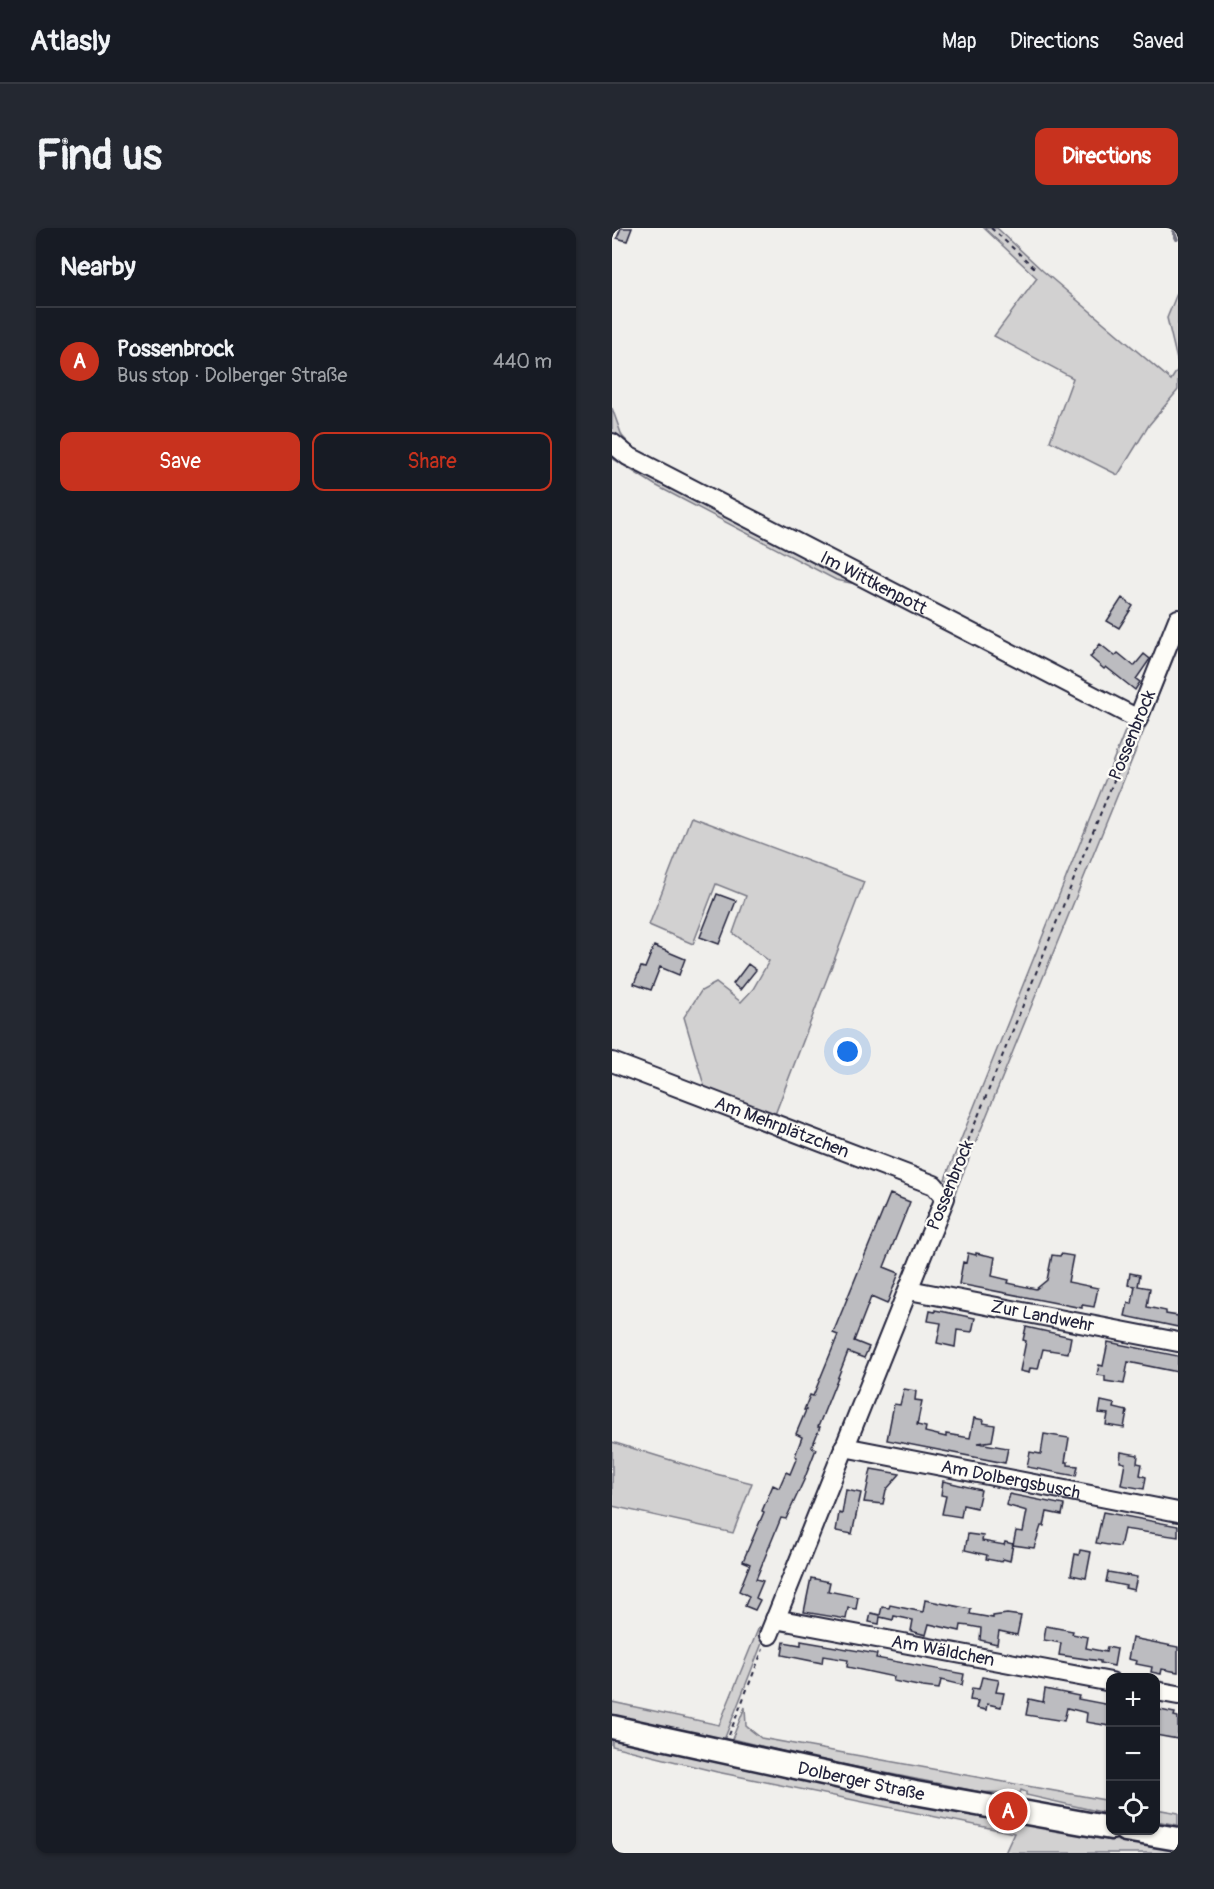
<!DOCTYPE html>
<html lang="en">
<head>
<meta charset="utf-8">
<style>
  body { margin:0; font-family:Pangolin,sans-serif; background:#242831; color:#f1f3f6 }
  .controls { position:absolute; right:18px; bottom:18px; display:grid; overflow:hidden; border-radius:12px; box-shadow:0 2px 4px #0004 }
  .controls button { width:54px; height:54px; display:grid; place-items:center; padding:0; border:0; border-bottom:2px solid #363941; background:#171b24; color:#f1f3f6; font:30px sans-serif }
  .you { position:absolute; left:236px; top:824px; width:21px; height:21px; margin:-15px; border:4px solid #fff; border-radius:50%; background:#1a73e8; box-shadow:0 0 0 9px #1a73e833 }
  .badge { display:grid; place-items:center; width:39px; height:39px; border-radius:50%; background:#c8321e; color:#fff; font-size:20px; font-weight:700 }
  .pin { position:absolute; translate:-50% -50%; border:3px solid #fff; box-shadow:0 2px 6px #0006 }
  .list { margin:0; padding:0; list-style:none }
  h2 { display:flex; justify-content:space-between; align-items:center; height:78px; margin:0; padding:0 24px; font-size:26px }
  h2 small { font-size:20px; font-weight:400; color:#9ea1a6 }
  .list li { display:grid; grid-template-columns:39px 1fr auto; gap:18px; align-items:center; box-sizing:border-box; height:108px; padding:0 24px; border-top:2px solid #363941 }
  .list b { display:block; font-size:22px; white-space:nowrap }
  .list p { margin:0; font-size:20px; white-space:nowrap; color:#9ea1a6 }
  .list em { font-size:20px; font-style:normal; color:#9ea1a6 }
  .actions { display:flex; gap:12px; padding:18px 24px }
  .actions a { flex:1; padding:14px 0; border:2px solid #c8321e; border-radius:12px; text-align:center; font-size:21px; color:#c8321e }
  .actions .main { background:#c8321e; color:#fff }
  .icon { flex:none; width:33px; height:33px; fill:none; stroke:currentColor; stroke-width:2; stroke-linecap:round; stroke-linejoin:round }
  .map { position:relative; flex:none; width:566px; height:1625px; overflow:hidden; border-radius:12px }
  header { display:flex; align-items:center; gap:36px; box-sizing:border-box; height:84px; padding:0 30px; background:#171b24; border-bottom:2px solid #363941 }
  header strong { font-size:28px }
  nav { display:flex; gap:33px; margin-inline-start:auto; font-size:21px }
  .intro { display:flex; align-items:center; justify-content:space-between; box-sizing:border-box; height:144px; padding:0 36px }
  h1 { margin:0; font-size:42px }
  .button { padding:15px 27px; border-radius:12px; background:#c8321e; color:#fff; font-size:21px; font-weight:700 }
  main { display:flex; gap:36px; padding:0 36px }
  aside { flex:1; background:#171b24; border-radius:12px; box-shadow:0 2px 4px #0004 }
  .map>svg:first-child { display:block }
  .green { fill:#d2d1d1; stroke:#7a7a86; stroke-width:1.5 }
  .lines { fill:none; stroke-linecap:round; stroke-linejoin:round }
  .stream { stroke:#737381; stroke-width:4 }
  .building { fill:#bcbcc0; stroke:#22223b; stroke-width:1.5 }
  .minor-casing { stroke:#22223b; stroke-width:22 }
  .major-casing { stroke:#22223b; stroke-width:27 }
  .path { stroke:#22223b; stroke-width:2; stroke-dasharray:4.5 4.5; stroke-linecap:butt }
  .minor { stroke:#fdfcf7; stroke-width:18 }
  .major { stroke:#fdfcf7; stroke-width:22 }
  .labels { text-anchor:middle; stroke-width:4.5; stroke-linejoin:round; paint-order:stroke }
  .street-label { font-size:18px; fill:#22223b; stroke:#fdfcf7 }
</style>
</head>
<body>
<header>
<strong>Atlasly</strong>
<nav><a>Map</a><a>Directions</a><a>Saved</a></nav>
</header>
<div class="intro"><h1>Find us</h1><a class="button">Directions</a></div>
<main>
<aside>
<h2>Nearby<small></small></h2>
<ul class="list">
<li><span class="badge">A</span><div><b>Possenbrock</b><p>Bus stop · Dolberger Straße</p></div><em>440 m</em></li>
</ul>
<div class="actions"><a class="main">Save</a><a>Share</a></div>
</aside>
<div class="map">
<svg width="566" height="1625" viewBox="0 0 566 1625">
  <rect width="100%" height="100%" fill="#f0efec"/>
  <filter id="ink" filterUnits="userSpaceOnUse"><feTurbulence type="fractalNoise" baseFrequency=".0167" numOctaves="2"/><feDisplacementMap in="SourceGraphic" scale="12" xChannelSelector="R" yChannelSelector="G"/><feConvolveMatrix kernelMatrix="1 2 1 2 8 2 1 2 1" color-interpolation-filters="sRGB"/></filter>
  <g filter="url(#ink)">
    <path class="green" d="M372 0H385L431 43 559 152 566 141V162L537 197 506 247 438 213 461 150 382 108 425 50Z
      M566 63V136L555 90Z
      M0 180 10 208 26 225 12 219 0 205Z
      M0 223 264 360 224 352 43 257 0 230Z
      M566 399V419L341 970 337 968 342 955 333 951 517 493Z
      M79 589 252 654 162 889 94 864 72 789 89 763 104 755 129 774 141 761 157 733 121 705 134 668 104 656 81 716 37 697Z
      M0 1214 104 1246 140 1255 121 1305 0 1278Z
      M147 1399 154 1405 110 1517 0 1492V1474L107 1497Z
      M133 1479 134 1498 149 1510 498 1573V1586L414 1567V1564L409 1562 408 1565 369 1564 203 1531 120 1511Z
      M0 1506 566 1618V1625H393L402 1605 105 1544 0 1518Z
      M544 1581 566 1585V1597L544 1593Z"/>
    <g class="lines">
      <path class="stream" d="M563 0 562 5 565 11"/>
    </g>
    <path class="building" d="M9 0H20L15 13 5 10Z
      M510 370 521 378 507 400 495 393Z
      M488 416 503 428 506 425 522 438 532 426 538 431 524 451 528 454 523 462 494 439 492 441 478 429Z
      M105 666 124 673 107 716 88 709Z
      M42 718 73 731 67 747 48 739 39 762 22 756 29 739 33 740Z
      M136 736 144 742 128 762 121 756Z
      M278 966 298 974 272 1039 287 1045 275 1076 259 1069 242 1113 257 1119 252 1130 236 1124 206 1199H208L200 1219 204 1221 192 1252 174 1291 169 1290 144 1351 151 1353 144 1370 148 1372 143 1382 133 1378 137 1368 127 1363 138 1336 131 1333 152 1284 150 1283 161 1257 167 1260 174 1244 178 1246 185 1229 183 1228 190 1209 184 1206 194 1182H192L198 1167 201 1168 226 1107 221 1105Z
      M356 1025 364 1027V1025L383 1029 380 1048 397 1052 396 1055 424 1061 435 1052 440 1027 448 1028 449 1026 461 1028 456 1054 486 1060 482 1079 470 1077V1080L347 1056 351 1034 354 1035Z
      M518 1045 528 1047 526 1058 538 1060 535 1079 554 1083V1086L566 1088V1099L513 1088 516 1075 520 1076 523 1058 516 1057Z
      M323 1082 363 1090 360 1104 345 1102 343 1119 325 1115 329 1095 316 1093 318 1083 323 1084Z
      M414 1099 459 1109 456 1125 431 1121 426 1141 418 1140 417 1145 408 1143 414 1113 411 1112Z
      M496 1114 566 1128V1144L516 1134 512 1156 493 1153V1148L485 1147 487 1137 491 1138Z
      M292 1161 304 1163 303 1172 310 1173 305 1197 314 1199 313 1204 334 1209V1206L358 1210 362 1190 372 1192 371 1195 383 1197 380 1213 366 1215 396 1220 393 1235 275 1212 282 1176 288 1177Z
      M489 1173 503 1176 502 1180 515 1183 512 1200 494 1197 496 1186 487 1185Z
      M432 1206 457 1210 453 1234H456V1237L466 1238 464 1248 415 1239 418 1224 429 1226Z
      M509 1224 526 1227 525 1235 530 1236 528 1247 534 1249 532 1261 509 1257 513 1235 508 1234Z
      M259 1241 288 1246 274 1262 271 1276 252 1274Z
      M331 1253 369 1262 365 1280 351 1277 349 1289 330 1286 334 1268 329 1267Z
      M234 1262 249 1265 240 1306 224 1303 227 1285 230 1286Z
      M397 1266 452 1277 450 1287 435 1284 432 1298H429L422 1320 401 1317 404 1303 411 1304 415 1283 394 1277Z
      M491 1284 566 1298V1309L512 1301 508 1319 484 1315Z
      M356 1306 371 1308 370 1313 392 1317 393 1314 401 1316 398 1333 391 1331 390 1334 374 1331 375 1327 353 1322Z
      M468 1322 479 1324 474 1350 459 1347 463 1326 467 1327Z
      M496 1344 525 1349 522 1362 513 1360 514 1358 494 1354Z
      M199 1350 218 1354 216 1363 246 1369 244 1381 236 1380 234 1391 192 1384Z
      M313 1372 359 1381 358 1386 381 1390V1388L395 1386 409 1388 405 1407 387 1403 385 1416 368 1412 369 1400 358 1398 349 1397 348 1403 317 1396 314 1407 299 1403 301 1392 282 1388 281 1392 268 1389 267 1396 257 1394 259 1385 268 1387 270 1379 277 1380 278 1377 311 1384Z
      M434 1398 461 1403 460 1406 476 1409 474 1420 494 1424 495 1419 505 1421 502 1438 488 1435V1433L447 1427 449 1415 432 1412Z
      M520 1410 566 1419V1444L550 1441 549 1446 539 1444 540 1439 524 1436 525 1433 516 1431Z
      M189 1413 265 1426 264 1430 352 1446 350 1457 329 1452 327 1461 311 1459 281 1453 282 1449 235 1439 236 1432 211 1428 210 1435 170 1427 172 1414 189 1417Z
      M370 1449 387 1452 384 1464 392 1465 389 1479 375 1476 374 1482 364 1480 366 1473 358 1472 360 1460 367 1461Z
      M433 1461 467 1468 466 1471 498 1477V1498L474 1494 475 1485 455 1480 452 1493 414 1487 417 1471 431 1474Z
      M543 1481 563 1485 562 1488 566 1489V1511L543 1507 546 1493 543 1492Z"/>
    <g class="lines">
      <g class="minor-casing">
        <g id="minor">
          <path id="s1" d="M0 215 16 228 526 491 566 391"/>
          <path id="s2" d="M0 834 322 957 333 970 157 1407"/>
          <path id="s3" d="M297 1062 566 1114"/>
          <path id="s4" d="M232 1219 566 1284"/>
          <path id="s5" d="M163 1391 499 1454"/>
          <path d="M544 1463 566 1467"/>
        </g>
      </g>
      <g class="major-casing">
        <g id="major">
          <path id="s6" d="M0 1499 303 1565 499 1600"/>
          <path d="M513 1602 566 1611"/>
        </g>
      </g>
      <path class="path" d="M379 0 425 42
        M339 955 521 505
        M117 1507 151 1421"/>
      <use href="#minor" class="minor"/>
      <use href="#major" class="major"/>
    </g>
  </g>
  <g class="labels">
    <g class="street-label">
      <text dy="6" stroke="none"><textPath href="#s1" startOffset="297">Im Wittkenpott</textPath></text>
      <text transform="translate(520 507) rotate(-68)" y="6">Possenbrock</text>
      <text dy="6" stroke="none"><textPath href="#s2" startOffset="182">Am Mehrplätzchen</textPath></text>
      <text transform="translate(338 957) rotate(-68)" y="6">Possenbrock</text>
      <text dy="6" stroke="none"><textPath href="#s3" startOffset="136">Zur Landwehr</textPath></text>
      <text dy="6" stroke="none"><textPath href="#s4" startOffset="170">Am Dolbergsbusch</textPath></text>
      <text dy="6" stroke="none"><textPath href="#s5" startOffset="171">Am Wäldchen</textPath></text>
      <text dy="6" stroke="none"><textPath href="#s6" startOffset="255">Dolberger Straße</textPath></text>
    </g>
  </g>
</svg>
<div class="controls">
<button>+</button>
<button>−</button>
<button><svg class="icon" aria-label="locate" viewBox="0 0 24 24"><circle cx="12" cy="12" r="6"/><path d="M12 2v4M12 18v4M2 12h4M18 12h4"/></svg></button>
</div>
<div class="you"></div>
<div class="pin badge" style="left:396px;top:1583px">A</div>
</div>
</main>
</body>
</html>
